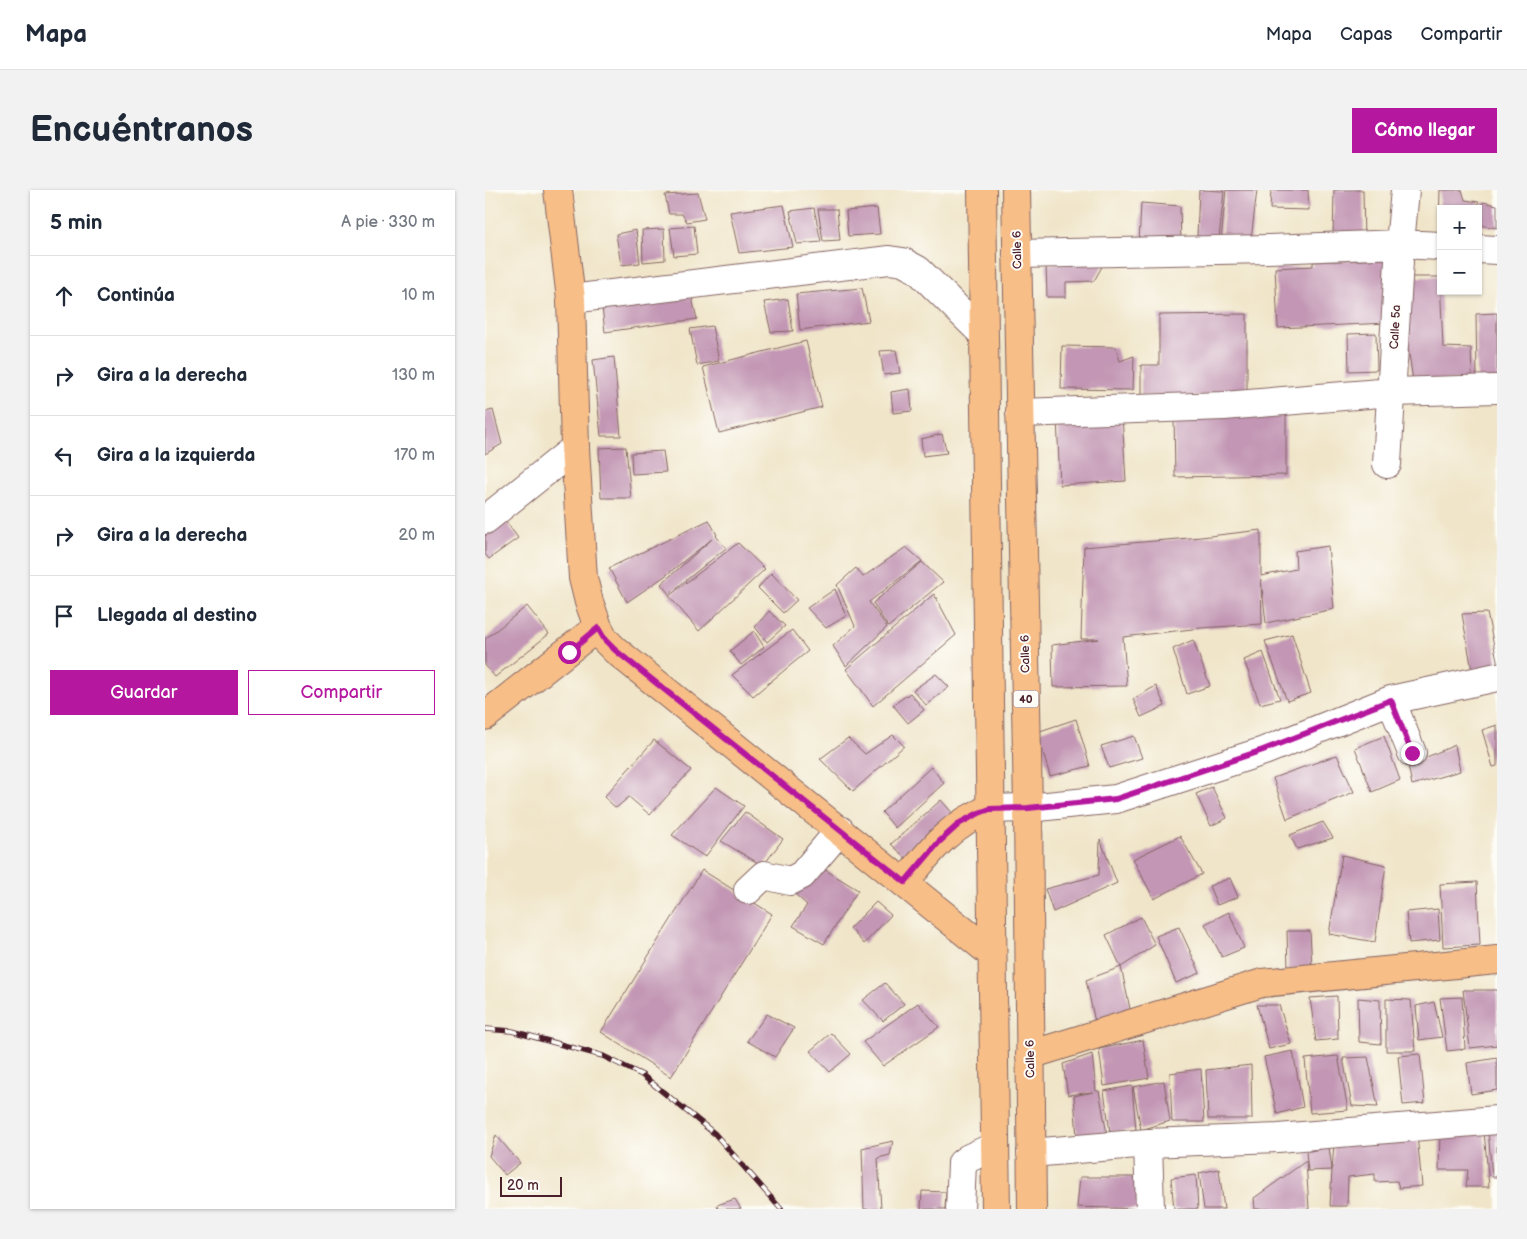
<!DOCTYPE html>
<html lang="es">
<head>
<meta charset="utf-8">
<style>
  body { margin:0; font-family:"Balsamiq Sans",sans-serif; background:#f2f2f3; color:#1f2937 }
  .controls { position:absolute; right:15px; top:15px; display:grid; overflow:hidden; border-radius:0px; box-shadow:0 1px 4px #0004 }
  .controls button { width:45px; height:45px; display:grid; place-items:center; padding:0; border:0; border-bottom:1px solid #e0e1e3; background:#fff; color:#1f2937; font:25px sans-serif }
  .scale { position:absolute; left:15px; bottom:12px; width:62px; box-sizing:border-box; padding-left:5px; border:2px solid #4a1f2b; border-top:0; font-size:14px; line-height:18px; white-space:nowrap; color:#4a1f2b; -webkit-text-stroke:4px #fdfcf7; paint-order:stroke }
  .stop { position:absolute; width:15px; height:15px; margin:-11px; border:4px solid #b5179e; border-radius:50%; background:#fff }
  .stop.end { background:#b5179e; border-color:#fff; box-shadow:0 1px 5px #0008 }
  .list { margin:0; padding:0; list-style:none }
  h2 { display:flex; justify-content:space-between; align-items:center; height:65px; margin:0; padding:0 20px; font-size:21px }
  h2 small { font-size:16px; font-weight:400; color:#747a83 }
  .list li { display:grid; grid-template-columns:32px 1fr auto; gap:15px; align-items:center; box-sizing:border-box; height:80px; padding:0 20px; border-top:1px solid #e0e1e3 }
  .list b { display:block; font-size:19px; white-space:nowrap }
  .list em { font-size:16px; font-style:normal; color:#747a83 }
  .actions { display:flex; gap:10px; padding:15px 20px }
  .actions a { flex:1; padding:11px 0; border:1px solid #b5179e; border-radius:0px; text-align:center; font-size:18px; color:#b5179e }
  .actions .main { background:#b5179e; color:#fff }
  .icon { flex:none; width:28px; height:28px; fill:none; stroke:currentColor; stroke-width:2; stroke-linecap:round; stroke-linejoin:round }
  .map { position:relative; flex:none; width:1012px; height:1019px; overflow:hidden; border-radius:0px }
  header { display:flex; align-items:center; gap:30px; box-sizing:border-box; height:70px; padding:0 25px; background:#fff; border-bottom:1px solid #e0e1e3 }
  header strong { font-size:24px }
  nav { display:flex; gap:28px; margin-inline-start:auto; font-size:18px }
  .intro { display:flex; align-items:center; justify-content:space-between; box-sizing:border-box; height:120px; padding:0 30px }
  h1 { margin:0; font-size:35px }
  .button { padding:12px 22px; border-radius:0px; background:#b5179e; color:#fff; font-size:18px; font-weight:700 }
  main { display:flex; gap:30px; padding:0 30px }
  aside { flex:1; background:#fff; border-radius:0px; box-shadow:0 1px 4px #0004 }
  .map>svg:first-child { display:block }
  .building { fill:#c296b4 }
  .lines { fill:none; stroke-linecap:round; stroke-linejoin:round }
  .minor-casing { stroke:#846462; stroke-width:30 }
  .major-casing { stroke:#846462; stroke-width:30 }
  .highway-casing { stroke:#846462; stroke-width:30 }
  .minor { stroke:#fff; stroke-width:28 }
  .major { stroke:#f7be87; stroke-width:28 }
  .highway { stroke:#f7be87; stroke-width:28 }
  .rail-casing { stroke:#4a1f2b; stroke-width:5.5 }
  .rail { stroke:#fdfcf7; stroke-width:4; stroke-dasharray:11; stroke-linecap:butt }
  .route { stroke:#b5179e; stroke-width:6 }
  .labels { text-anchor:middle; stroke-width:4; stroke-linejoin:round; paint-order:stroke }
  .shield { fill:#fdfcf7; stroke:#806168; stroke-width:1 }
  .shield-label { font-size:11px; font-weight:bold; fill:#4a1f2b }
  .street-label { font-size:12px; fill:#4a1f2b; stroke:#fdfcf7 }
</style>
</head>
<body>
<header>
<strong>Mapa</strong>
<nav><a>Mapa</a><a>Capas</a><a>Compartir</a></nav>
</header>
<div class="intro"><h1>Encuéntranos</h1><a class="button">Cómo llegar</a></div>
<main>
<aside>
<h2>5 min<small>A pie · 330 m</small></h2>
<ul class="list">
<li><svg class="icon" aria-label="ahead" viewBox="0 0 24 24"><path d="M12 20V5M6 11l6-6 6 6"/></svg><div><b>Continúa</b></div><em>10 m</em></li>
<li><svg class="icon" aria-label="right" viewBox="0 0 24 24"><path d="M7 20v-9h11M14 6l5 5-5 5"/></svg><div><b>Gira a la derecha</b></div><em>130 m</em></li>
<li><svg class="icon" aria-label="left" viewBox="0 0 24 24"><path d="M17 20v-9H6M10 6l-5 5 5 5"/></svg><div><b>Gira a la izquierda</b></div><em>170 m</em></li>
<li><svg class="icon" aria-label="right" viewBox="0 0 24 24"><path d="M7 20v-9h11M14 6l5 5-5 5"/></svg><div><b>Gira a la derecha</b></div><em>20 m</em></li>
<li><svg class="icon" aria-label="arrive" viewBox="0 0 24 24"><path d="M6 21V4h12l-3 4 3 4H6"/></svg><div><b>Llegada al destino</b></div></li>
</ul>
<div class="actions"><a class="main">Guardar</a><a>Compartir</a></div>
</aside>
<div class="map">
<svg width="1012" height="1019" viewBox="0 0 1012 1019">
  <rect width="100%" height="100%" fill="#fdfcf7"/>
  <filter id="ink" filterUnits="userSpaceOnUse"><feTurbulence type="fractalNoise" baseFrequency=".02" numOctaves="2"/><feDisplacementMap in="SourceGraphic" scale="10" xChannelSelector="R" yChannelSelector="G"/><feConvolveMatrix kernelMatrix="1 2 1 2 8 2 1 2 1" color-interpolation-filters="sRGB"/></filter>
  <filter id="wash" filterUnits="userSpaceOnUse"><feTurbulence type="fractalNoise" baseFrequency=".0096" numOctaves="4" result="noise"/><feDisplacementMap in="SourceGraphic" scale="20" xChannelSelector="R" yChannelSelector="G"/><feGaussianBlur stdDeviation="1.12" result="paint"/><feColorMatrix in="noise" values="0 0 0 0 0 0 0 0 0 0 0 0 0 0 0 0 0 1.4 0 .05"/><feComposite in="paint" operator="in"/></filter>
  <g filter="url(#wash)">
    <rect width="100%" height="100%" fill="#f0e5c9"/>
    <g id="blocks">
      <path class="building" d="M714 0 739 1 734 48 712 46Z
        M741 0H772L766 50H736Z
        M786 0H823L824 20 785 19Z
        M849 0H878L879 51 848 50Z
        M955 0H977L980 10 994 12 992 19H956V35H954Z
        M213 3 220 29 202 32 197 24H184L180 5Z
        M998 12 1012 15V38L994 35Z
        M656 13 695 16 696 53H654Z
        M299 15 308 57 254 63 245 22Z
        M329 18 336 52 312 54 305 21Z
        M392 18 395 44 363 46 361 21Z
        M333 19H352L355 50 338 51Z
        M209 36 212 64 189 66 185 38Z
        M179 39 180 70 158 72 157 40Z
        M151 40 155 73 136 75 131 44Z
        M901 69 903 133 793 138 790 78 828 76V72Z
        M619 73 609 91 581 92V107H562L561 74Z
        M921 87H955L958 157 986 158 987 190 928 191 923 157Z
        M377 98 384 131 315 140 311 104Z
        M206 104 212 129 120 142 117 117Z
        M303 109 308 141 286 142 279 112Z
        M1012 123V191H992L991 124Z
        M762 124V206H656V175H674V125Z
        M227 136 234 171 212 175 205 139Z
        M891 143 892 180 864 181 863 144Z
        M321 151 337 217 234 243 218 177Z
        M577 156 631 157 635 171 649 166 648 200 576 199Z
        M411 160 415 183 399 185 395 161Z
        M129 167 136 246H116L108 170Z
        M425 199 427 221 408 223 406 202Z
        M8 220 17 254 0 264V222Z
        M801 223V285L690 287 689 225Z
        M637 225 641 291 575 295 572 228Z
        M457 244 462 263 438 266 436 249Z
        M141 257 146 308H116L114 258Z
        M178 261 181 282 147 284 146 263Z
        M20 330 33 348 4 369 0 364V346Z
        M224 330 232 345 231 346 241 358 184 404 176 394 227 349 180 386 142 412 124 378Z
        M776 340V386L811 379 810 361 843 356 849 419 781 433 776 389 777 434 716 438 638 447 642 496 568 497 567 455 614 449H596L599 357 716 347Z
        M253 353 280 379 214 441 184 406Z
        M421 357 437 371 384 412 402 437 361 476 348 456 370 436 352 395 371 378 378 387Z
        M437 372 458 392 403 437 388 413Z
        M286 383 312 410 298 423 273 398Z
        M350 399 361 426 341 438 322 418Z
        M449 404 471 445 388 516 361 479Z
        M42 416 64 444 10 487 0 475V449Z
        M284 421 300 436 282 452 270 437Z
        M1002 423 1012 470V481L988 486 977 424Z
        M307 440 323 461 268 506 247 485Z
        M269 441 279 457 256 475 245 461Z
        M807 444 826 503 802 511 780 451Z
        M708 450 725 496 702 504 688 459Z
        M778 462 795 509 775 514 759 470Z
        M451 484 464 497 441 515 428 500Z
        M671 496 680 516 656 527 648 509Z
        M425 503 439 520 423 533 408 515Z
        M591 529 605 576 565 586 552 542Z
        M1012 535V576L1008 577 997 540Z
        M408 545 419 556 368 601 335 569 363 548 380 564Z
        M649 546 657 568 624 578 616 556Z
        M899 546 915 590 887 602 870 558Z
        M169 550 206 580 165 625 144 607 131 618 119 607Z
        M970 555 975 581 927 595 923 575Z
        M852 565 869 602 802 629 788 588Z
        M446 577 459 593 410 638 397 622Z
        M231 597 259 616 220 667 187 645Z
        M727 597 742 628 726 636 711 604Z
        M456 610 470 626 423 670 406 654Z
        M260 622 298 649 278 676 236 651Z
        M838 632 848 648 812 659 805 645Z
        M695 646 717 684 669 709 648 669Z
        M615 649 632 693 568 722 560 699 614 685Z
        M857 665 901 675 890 752 844 744Z
        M334 676 373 700 339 754 308 736 322 715 310 704Z
        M217 680 287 724 186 887 116 842Z
        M745 688 753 707 732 715 724 696Z
        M992 692 995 755 958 757 955 694Z
        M391 712 406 725 379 754 365 738Z
        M953 719 955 750 924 753 921 722Z
        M744 722 759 758 737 767 720 734Z
        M656 727 670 755 636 777 647 828 611 837 601 790 636 777 621 745Z
        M694 737 715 783 691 793 671 746Z
        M802 741H825L827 779 803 780Z
        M400 793 419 814 398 831 378 810Z
        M978 800H1012V855L985 858Z
        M852 806 853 849 831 851 825 808Z
        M977 807 980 859 962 861 955 808Z
        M873 808 895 810 896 854 874 852Z
        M901 809 926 810 930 861H901Z
        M949 812 957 847 934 850 931 816Z
        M433 813 454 837 398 876 378 852Z
        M772 815H794L806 854 784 859Z
        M282 824 309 838 290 867 262 851Z
        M346 843 366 864 345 882 325 861Z
        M658 850 664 888 619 896 614 859Z
        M808 861 818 917 792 924 779 867Z
        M607 864 611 901H614L622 944 592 948 589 906 608 902 583 905 578 874Z
        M935 864 940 913 918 915 913 866Z
        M853 866 863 920 825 923 820 869Z
        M883 867 893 917 867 916 858 868Z
        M1012 868V900L986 904 982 873Z
        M766 875 767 929H723L721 880Z
        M716 879 719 932H687L685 883Z
        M679 891 685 931 656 940 648 897Z
        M647 896 651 940 625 942 619 901Z
        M1003 939 1012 940V987H1007Z
        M955 941H999L1004 997H981L983 980H954Z
        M11 945 35 973 20 985 4 966Z
        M932 945 937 996 914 998 912 991 890 992V984L863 987 862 1016H845L847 980 823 981 821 962 844 957 847 980 849 954Z
        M408 951 405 965 393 968 396 1019H379L377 958Z
        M821 971 824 1019H770L769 1008Z
        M734 979 739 1019H719L714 983Z
        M711 985 713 1019H689L686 988Z
        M595 987H658L656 1019 592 1017Z
        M437 1001 461 1002 460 1019H436Z
        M250 1009 256 1019H233L232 1015Z"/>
    </g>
  </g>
  <g filter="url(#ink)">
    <use href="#blocks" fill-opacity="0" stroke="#846462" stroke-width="1"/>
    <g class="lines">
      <g class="minor-casing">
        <path id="minor" d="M993 59 1012 60
          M532 64 784 59 915 54 956 56
          M86 109 404 70 418 72 433 80 498 144
          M535 223 739 216 907 202 1012 199
          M902 274 915 54 920 0
          M0 330 90 258
          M906 510 927 563
          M505 619 543 618 631 609 779 561 906 510 1012 487
          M263 700 279 685 305 691 317 685 355 640
          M663 953 665 1019
          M546 963 663 953 793 948 1012 930
          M475 1019 477 973 484 968 510 956"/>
      </g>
      <g class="major-casing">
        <path id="major" d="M73 0 86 109 90 258 98 388 104 412 113 437 120 450 130 460 507 764
          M0 526 113 437
          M420 692C445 661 466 633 505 619
          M545 865 777 793 1012 770"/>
      </g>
      <g class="highway-casing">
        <path id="highway" d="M497 0 511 1019
          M531 0 543 618 547 1019"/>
      </g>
      <use href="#minor" class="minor"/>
      <use href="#major" class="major"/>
      <use href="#highway" class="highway"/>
      <g class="rail-casing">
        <path id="rail" d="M0 839 27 841 118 866 157 885 230 944 296 1019"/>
      </g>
      <use href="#rail" class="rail"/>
    </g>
  </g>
  <g class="lines" filter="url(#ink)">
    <path class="route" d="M84 462 113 438 120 450 130 460 420 692 454 652 475 633 494 623 505 619 543 618 631 609 778 560 906 510 927 563"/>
  </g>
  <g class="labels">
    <rect class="shield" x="528.5" y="500.5" width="25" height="17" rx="4"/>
    <g class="shield-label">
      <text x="541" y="513">40</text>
    </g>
    <g class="street-label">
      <text transform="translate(532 60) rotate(-91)" y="4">Calle 6</text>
      <text transform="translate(910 137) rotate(-87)" y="4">Calle 5a</text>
      <text transform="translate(540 464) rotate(-91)" y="4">Calle 6</text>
      <text transform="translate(545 869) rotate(-91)" y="4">Calle 6</text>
    </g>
  </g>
</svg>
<div class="controls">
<button>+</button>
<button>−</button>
</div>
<div class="scale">20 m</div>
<div class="stop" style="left:84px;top:462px"></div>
<div class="stop end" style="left:927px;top:563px"></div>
</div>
</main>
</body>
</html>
